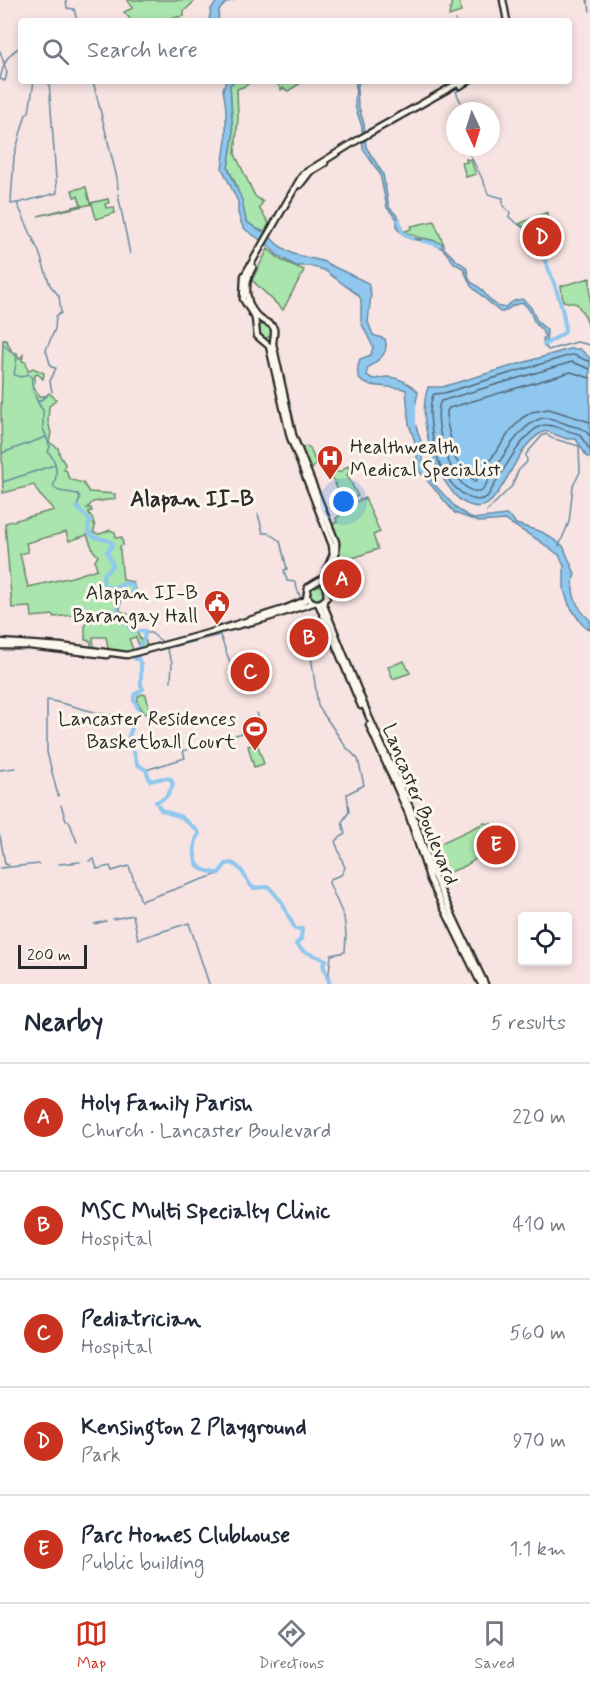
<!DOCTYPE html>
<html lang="en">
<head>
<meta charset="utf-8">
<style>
  body { margin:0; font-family:Mynerve,sans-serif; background:#f6f6f7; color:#1f2937 }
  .controls { position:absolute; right:18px; bottom:18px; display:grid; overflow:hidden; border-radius:6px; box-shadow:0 3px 9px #0003 }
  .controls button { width:54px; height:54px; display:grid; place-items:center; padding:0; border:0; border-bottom:2px solid #e0e1e3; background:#fff; color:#1f2937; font:30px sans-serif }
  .compass { position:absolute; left:446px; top:102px; width:54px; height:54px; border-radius:50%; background:#fff; box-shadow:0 3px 9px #0003; rotate:176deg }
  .scale { position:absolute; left:18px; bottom:15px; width:69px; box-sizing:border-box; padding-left:6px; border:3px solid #2b2b2b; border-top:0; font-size:16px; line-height:21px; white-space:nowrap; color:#2b2b2b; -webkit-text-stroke:4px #fbf7ec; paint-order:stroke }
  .you { position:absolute; left:344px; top:502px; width:21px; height:21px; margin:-15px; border:4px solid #fff; border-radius:50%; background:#1a73e8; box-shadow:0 0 0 9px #1a73e833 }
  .badge { display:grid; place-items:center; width:39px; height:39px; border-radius:50%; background:#c8321e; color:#fff; font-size:20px; font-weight:700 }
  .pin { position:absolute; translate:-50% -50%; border:3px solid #fff; box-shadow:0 2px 6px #0006 }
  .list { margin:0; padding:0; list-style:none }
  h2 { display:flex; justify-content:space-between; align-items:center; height:78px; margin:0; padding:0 24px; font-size:26px }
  h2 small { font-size:20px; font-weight:400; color:#747a83 }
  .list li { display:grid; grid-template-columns:39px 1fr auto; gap:18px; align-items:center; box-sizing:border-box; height:108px; padding:0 24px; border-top:2px solid #e0e1e3 }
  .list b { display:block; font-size:22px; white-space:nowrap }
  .list p { margin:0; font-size:20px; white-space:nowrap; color:#747a83 }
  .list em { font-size:20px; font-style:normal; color:#747a83 }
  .icon { flex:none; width:33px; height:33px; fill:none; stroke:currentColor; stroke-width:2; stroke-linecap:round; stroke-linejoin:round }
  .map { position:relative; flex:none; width:590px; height:984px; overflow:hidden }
  .search { position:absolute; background:#fff; box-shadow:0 3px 9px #0003; left:18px; right:18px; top:18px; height:66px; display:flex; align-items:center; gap:15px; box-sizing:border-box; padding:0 21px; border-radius:6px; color:#747a83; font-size:22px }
  .sheet { height:618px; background:#fff }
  nav { display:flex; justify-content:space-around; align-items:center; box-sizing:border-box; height:84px; border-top:2px solid #e0e1e3; background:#fff; font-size:16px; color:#747a83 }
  nav a { display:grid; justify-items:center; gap:3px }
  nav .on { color:#c8321e }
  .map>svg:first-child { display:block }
  .green { fill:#a9e5ac; stroke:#6a886c; stroke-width:1.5; fill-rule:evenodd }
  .water { fill:#8fc7ee; stroke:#6789a0; stroke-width:1.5 }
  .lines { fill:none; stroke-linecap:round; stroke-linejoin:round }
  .shore { stroke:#536979; stroke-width:1.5 }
  .stream { stroke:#6789a0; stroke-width:1.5 }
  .river { stroke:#8fc7ee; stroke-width:4 }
  .major-casing { stroke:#2b2b2b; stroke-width:9 }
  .major { stroke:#fbf7ec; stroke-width:4.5 }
  .labels { text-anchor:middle; stroke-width:6; stroke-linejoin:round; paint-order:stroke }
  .poi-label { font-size:20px; fill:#2b2b2b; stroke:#fbf7ec; text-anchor:end }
  .street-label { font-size:20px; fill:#2b2b2b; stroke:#fbf7ec }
  .quarter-label { font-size:22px; font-weight:bold; fill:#2b2b2b; stroke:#fbf7ec }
</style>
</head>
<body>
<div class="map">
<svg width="590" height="984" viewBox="0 0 590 984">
  <rect width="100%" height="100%" fill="#f7e4e2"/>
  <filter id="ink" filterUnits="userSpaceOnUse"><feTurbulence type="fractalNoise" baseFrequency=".0167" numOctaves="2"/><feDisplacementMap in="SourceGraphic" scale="12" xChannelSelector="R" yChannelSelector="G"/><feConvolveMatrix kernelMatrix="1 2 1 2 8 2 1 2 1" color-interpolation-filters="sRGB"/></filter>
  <g filter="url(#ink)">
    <path class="green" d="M127 0H196L184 11V16L156 21H132L124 12 133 8Z
      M452 0H459L461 12 449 16Z
      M234 81H252L245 86 237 89 238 118 235 154 255 196 263 202 259 208 269 223 265 232 257 229 246 221 235 182 228 168 233 137 230 85Z
      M276 81H304L288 91 283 88 281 90Z
      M466 159 471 160 476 174 466 177 462 163 467 162Z
      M86 187 90 203 108 199 109 203 105 204 106 208 114 207 115 213 96 219 92 204 38 216 81 205 78 196 74 197 72 190Z
      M547 212 548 219 540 222 544 235 554 238 556 249 547 251 542 247 533 233 519 224Z
      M434 221 444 245C432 237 417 240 405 231L411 229V226Z
      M268 249 281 260 304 270 283 310 252 280Z
      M590 278V330L585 316 577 304 563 301 561 286Z
      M258 331a7 7 0 1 1 14 0a7 7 0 1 1-14 0Z
      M3 339 7 341 12 352 17 353 19 359 23 355 22 361 26 362 28 371 33 368 44 373 43 379 38 374 35 375 34 388 40 396H46L49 393 56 399 52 404 49 406 48 421 51 433 49 442 58 448 60 456 65 464 64 470 67 471C67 481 76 481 83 483L89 492 115 494V499L93 502 87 508H91L92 511H89V514L92 517 95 527 93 533 100 534 110 530 115 532 116 538 122 537 123 545 120 546V551L123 580 133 582 136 592 121 599 120 611 128 614V621L134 627 141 640 145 639 147 646 135 653 136 649 139 646 136 637 129 639 134 652 126 654 109 652 106 637H93L94 650 91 649V641L85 640V625L87 622H92V618C80 613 67 616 54 617L53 615 32 617 31 607 12 608 5 523 54 510 39 494 34 485 3 493 1 414ZM66 532 69 541 87 535 93 550 98 556 95 561 97 569 72 577 28 587 20 554 28 552 26 543Z
      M307 446 310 448 316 464 310 472 300 448Z
      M348 466 350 471 347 475 358 496 343 502 330 472H340Z
      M365 498 380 532 373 535 378 549 334 565C341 550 338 539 333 524L337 522 336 518 347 511 345 506Z
      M309 593a8 8 0 1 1 16 0a8 8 0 1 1-16 0Z
      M404 661 410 673 393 679 388 667Z
      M143 694 146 695 150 712 145 714 137 702 138 696Z
      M257 743 264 764 254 767 248 746Z
      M484 823 491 824 497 831 482 839 487 851 465 866 440 876 428 849Z"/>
    <path class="water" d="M218 0H234L227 2 219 10 218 21H209L211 9Z
      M226 81H234L230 85 233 137 228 168 242 200 246 221 257 229 265 232 278 245 293 254 322 261 368 283 371 294 368 322 373 335 385 339C390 355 377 360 367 369V375L373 379C378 379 383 377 387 377 398 377 411 384 418 392L413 417 421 442 423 461 433 483 457 509 473 519 506 515 512 518 516 524 542 532 563 546 575 574C569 591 576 608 590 620V630L581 623 569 605 564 590V566L559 555 538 540 505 520 479 522 455 513 419 471 415 442 409 424 406 390C388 382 347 396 360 359L371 355 373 347 361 322V299L358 295 324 270 309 266H296L277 255 269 246 246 230 242 225 238 213V202L222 168 226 140V108L223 89Z
      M356 81H359L357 90 358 104 364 124 366 147 383 174 389 207 400 219 401 231 408 237 434 241 441 245 455 259 466 267 470 281 480 288 490 300 499 307H505L514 301 522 299C533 308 531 307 536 319 539 324 543 327 547 330L546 347H544L543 339 545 336C543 330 540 329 536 324 529 315 535 314 523 303L514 305 503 312H500L471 286 463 268 455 264 443 249 432 243 408 238 397 229V219L387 208 380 174 363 149 362 127 355 106Z
      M569 349H580L590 358V457H587L576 439H567L546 431C519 440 509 485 490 502 479 512 462 504 454 494 442 478 436 470 431 450 425 429 421 408 428 387H442Z"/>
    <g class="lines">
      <path class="shore" d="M590 361C582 361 579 354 571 355L444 393 434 394C425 408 434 452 441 467 448 482 469 508 487 497 497 482 526 424 546 425 553 425 570 432 579 434L590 450
        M590 369 572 362 441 401C430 420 454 501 482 491 494 472 519 421 544 418 551 417 559 421 566 424 576 428 583 426 590 436
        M590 378 571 372 449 408 447 411V423L456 460 475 482 511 430 522 418 532 412 549 409 590 422"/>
      <path class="stream" d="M66 0 67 8 74 9 77 21
        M587 0 588 4
        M589 6 590 11
        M455 20V21
        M0 51 7 73 5 81 0 79C3 66 6 55 19 48
        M34 81 29 112 26 114 14 156 11 202V204L17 203 39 252 50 285 59 296 61 313 56 316 55 329 46 350 51 367 56 368 50 381 52 392
        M93 81 117 178 118 189
        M465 111 456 92 473 82
        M472 147 467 149C474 164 484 179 488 194L503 198V206L510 212 509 217 528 232
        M118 194 130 254
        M18 203 57 193 49 81
        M3 344 17 357 14 375 21 377 28 374 32 378C30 386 38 405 43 410V428L50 447 48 452C58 462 58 474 53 487L59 491 78 494 80 498 77 507
        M545 346 548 350 577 342 590 345
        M39 401 47 396
        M2 453 46 437
        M3 482 54 465
        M487 511 512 486 518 471 527 462 526 454 542 436 546 434 551 438 579 446 580 472 573 486 569 522 559 546
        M258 514 263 533H268L280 541 287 569 284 570 287 581 295 582 301 600
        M312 626 314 633 310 648 318 706 346 747 358 759 364 785 347 794 349 812 342 822 345 834 335 841 345 868 341 875 330 879 329 883 344 917 346 934 345 952 331 955 328 982
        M146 633H151L165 644
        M166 647 172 662 171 681
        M167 648 220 635 231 665 239 663
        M183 751 262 727 257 713
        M0 770 15 768
        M146 770 185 758 180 740
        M58 796 47 752V700C77 705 108 721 139 715
        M61 805 66 821H69L77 842
        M0 836 5 864 9 865
        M89 861 94 859 97 869 110 866 112 871 129 866 141 901 218 874
        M59 864 80 862
        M0 868 39 864
        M113 919 133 915 138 939 189 923 209 984
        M94 924 106 921"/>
      <path class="river" d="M399 220 402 232 413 239
        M528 232C541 242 570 318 564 333L544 345
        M423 241 439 245
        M414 403V428
        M77 507 90 521 88 530C92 542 106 536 113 544L107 552 113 565 103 576 104 586 111 588 127 583 133 586 132 592 119 599 116 617 126 623 132 631H145L144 639 135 653
        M135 655V659L138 658 141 665V685L143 689 134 695V700L140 712C133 722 129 734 127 746L134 752 137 764 146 770 150 781 164 778 171 779 173 785C169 794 166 799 156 802L161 810 181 817 198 831 199 834C193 842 192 866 204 870 209 872 213 871 218 874L226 864 232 863C244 869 244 878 253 888L269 887 281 901 295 929H302L301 939 296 944 303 951 326 960 323 965 330 984"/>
      <g class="major-casing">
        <path id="major" d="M503 0 507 21
          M460 86 468 81
          M300 185 310 172 325 163
          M253 267C243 284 245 308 262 320 267 323 272 323 274 329 275 333 273 339 273 344L293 435 336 542V554L325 582 327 597C321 605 312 605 307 596
          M324 601 323 603 369 717 412 812 431 870 485 984
          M318 603 361 706
          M223 629 264 619 313 603
          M0 642 60 646 127 655 212 632 284 609 306 600 308 587 323 578 333 554 332 545 290 437 269 346 257 336 255 318 243 299 244 276 303 174 361 138 462 81
          M0 646H30L107 655
          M369 725 408 813 430 880 481 984"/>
      </g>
      <use href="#major" class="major"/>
    </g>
  </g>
  <defs>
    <g id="hospital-pin" transform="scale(1.35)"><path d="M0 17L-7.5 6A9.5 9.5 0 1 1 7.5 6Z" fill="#c8321e" stroke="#fbf7ec"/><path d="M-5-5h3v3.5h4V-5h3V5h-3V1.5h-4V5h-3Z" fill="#fff"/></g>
    <g id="civic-pin" transform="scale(1.35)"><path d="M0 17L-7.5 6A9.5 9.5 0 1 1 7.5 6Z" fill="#c8321e" stroke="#fbf7ec"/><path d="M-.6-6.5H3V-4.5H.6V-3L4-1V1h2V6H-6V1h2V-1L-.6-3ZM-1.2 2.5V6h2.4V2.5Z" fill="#fff"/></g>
    <g id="stadium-pin" transform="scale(1.35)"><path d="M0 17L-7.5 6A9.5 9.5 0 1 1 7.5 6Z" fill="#c8321e" stroke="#fbf7ec"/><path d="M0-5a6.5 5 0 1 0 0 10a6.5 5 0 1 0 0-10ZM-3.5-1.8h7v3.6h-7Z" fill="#fff"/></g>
  </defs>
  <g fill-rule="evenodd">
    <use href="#hospital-pin" x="330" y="458"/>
    <use href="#civic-pin" x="217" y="603"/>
    <use href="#stadium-pin" x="255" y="729"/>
  </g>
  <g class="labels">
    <g class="poi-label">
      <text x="350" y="453" text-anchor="start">Healthwealth<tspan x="350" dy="23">Medical Specialist</tspan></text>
      <text x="198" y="599">Alapan II-B<tspan x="198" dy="23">Barangay Hall</tspan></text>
      <text x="236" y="725">Lancaster Residences<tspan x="236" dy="23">Basketball Court</tspan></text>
    </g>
    <g class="street-label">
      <text transform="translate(421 804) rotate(68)" y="7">Lancaster Boulevard</text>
    </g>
    <g class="quarter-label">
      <text x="192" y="506">Alapan II-B</text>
    </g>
  </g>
</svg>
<div class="controls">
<button><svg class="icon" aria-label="locate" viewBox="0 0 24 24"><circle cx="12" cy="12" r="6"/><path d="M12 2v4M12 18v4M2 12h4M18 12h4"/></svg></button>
</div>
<svg class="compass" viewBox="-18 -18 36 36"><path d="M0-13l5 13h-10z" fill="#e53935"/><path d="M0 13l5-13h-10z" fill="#747a83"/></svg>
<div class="scale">200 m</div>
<div class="you"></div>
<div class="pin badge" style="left:342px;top:579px">A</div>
<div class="pin badge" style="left:309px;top:638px">B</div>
<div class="pin badge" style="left:250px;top:672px">C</div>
<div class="pin badge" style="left:542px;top:237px">D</div>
<div class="pin badge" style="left:496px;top:845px">E</div>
<div class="search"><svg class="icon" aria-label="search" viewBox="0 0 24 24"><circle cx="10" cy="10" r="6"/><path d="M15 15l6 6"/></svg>Search here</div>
</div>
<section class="sheet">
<h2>Nearby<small>5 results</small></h2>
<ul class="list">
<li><span class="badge">A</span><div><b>Holy Family Parish</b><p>Church · Lancaster Boulevard</p></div><em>220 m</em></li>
<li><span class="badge">B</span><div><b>MSC Multi Specialty Clinic</b><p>Hospital</p></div><em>410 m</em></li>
<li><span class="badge">C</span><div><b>Pediatrician</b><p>Hospital</p></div><em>560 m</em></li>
<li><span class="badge">D</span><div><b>Kensington 2 Playground</b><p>Park</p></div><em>970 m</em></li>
<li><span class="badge">E</span><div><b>Parc Homes Clubhouse</b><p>Public building</p></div><em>1.1 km</em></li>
</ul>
</section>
<nav>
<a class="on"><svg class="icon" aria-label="map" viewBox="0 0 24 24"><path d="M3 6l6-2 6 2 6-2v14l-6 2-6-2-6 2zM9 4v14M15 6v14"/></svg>Map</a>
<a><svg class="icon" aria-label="directions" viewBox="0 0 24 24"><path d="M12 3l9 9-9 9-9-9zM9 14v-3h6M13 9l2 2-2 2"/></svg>Directions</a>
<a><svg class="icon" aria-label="saved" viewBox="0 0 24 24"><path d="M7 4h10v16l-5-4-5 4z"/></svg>Saved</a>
</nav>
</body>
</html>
